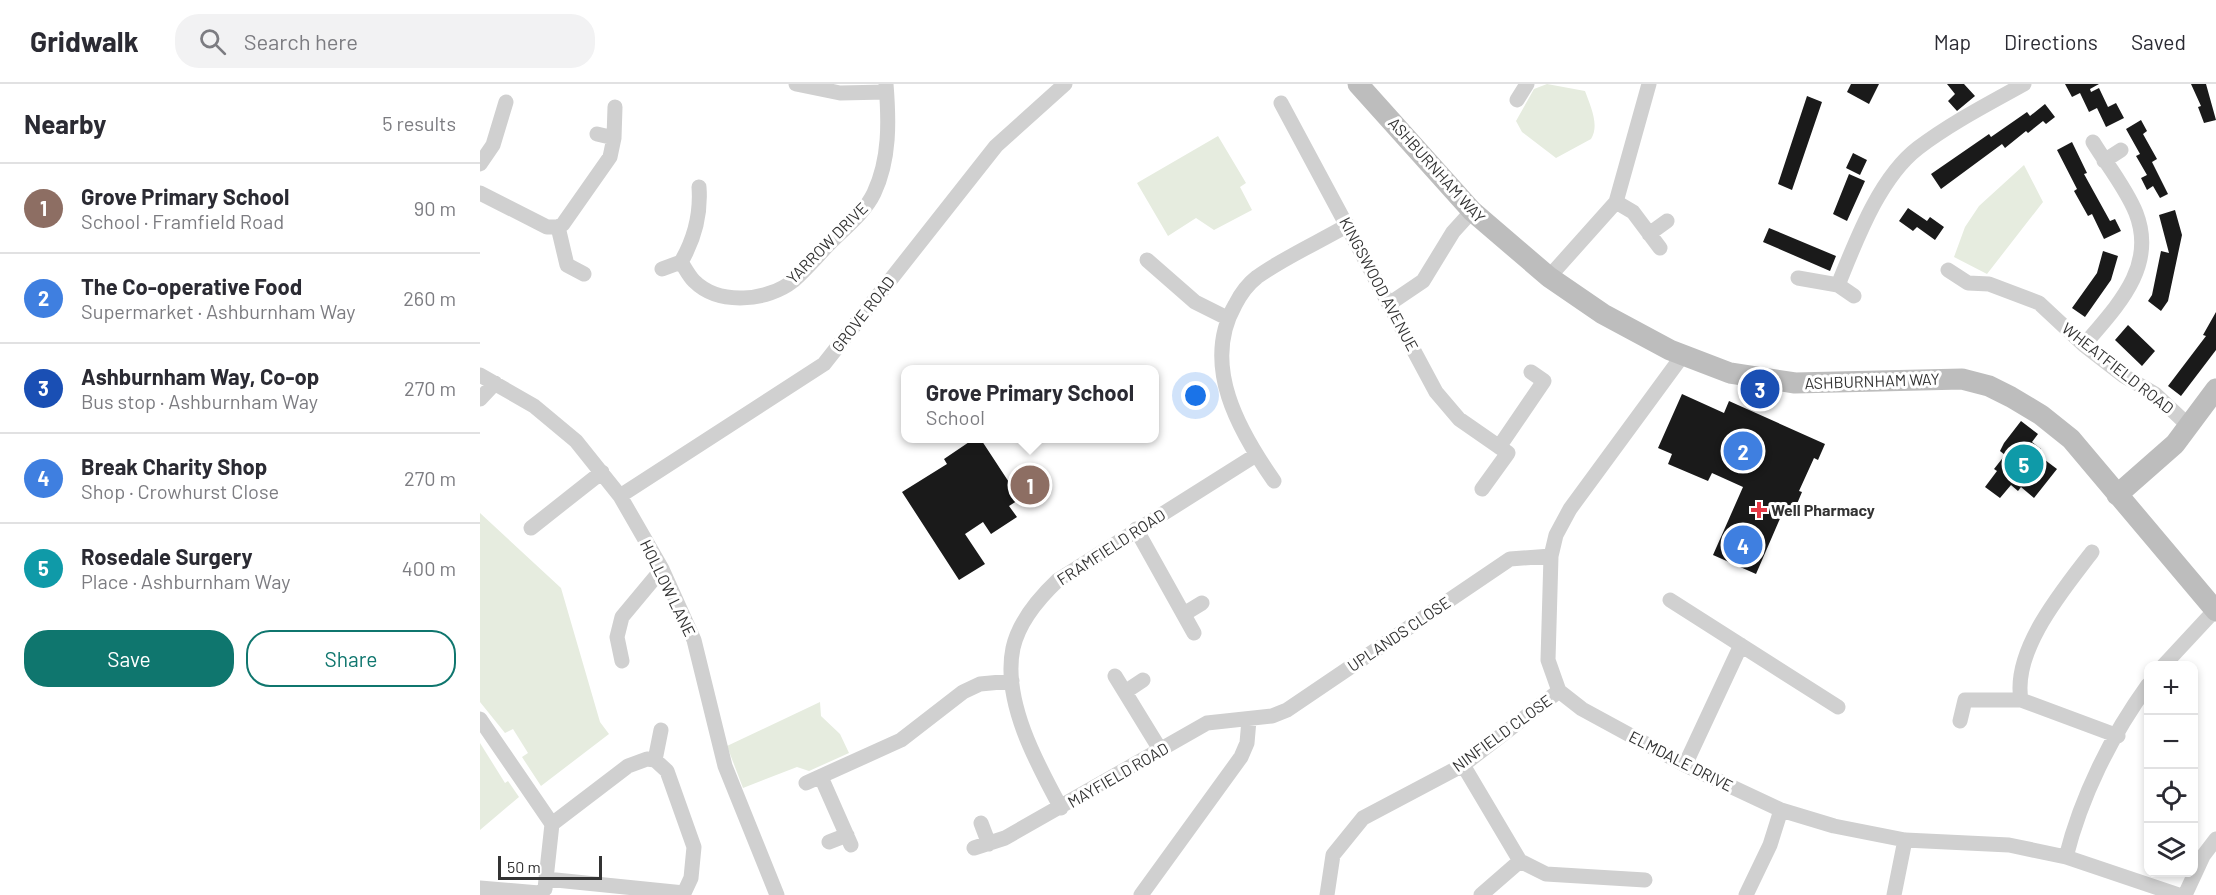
<!DOCTYPE html>
<html lang="en">
<head>
<meta charset="utf-8">
<style>
  body { margin:0; font-family:Barlow,sans-serif; background:#f2f2f3; color:#2b2b33 }
  .controls { position:absolute; right:18px; bottom:18px; display:grid; overflow:hidden; border-radius:12px; box-shadow:0 3px 9px #0003 }
  .controls button { width:54px; height:54px; display:grid; place-items:center; padding:0; border:0; border-bottom:2px solid #e1e1e2; background:#fff; color:#2b2b33; font:30px sans-serif }
  .scale { position:absolute; left:18px; bottom:15px; width:104px; box-sizing:border-box; padding-left:6px; border:3px solid #333; border-top:0; font-size:16px; line-height:21px; white-space:nowrap; color:#333; -webkit-text-stroke:4px #fff; paint-order:stroke }
  .you { position:absolute; left:716px; top:312px; width:21px; height:21px; margin:-15px; border:4px solid #fff; border-radius:50%; background:#1a73e8; box-shadow:0 0 0 9px #1a73e833 }
  .badge { display:grid; place-items:center; width:39px; height:39px; border-radius:50%; background:#0f766e; color:#fff; font-size:20px; font-weight:700 }
  .pin { position:absolute; translate:-50% -50%; border:3px solid #fff; box-shadow:0 2px 6px #0006 }
  .popup { position:absolute; left:421px; top:281px; width:258px; height:78px; box-sizing:border-box; display:grid; place-content:center; border-radius:12px; background:#fff; filter:drop-shadow(0 2px 4px #0005); font-size:20px; white-space:nowrap; color:#7c7c81 }
  .popup b { font-size:22px; color:#2b2b33 }
  .popup::after { content:''; position:absolute; left:50%; top:100%; margin-left:-12px; border:12px solid transparent; border-top-color:#fff }
  .list { margin:0; padding:0; list-style:none }
  h2 { display:flex; justify-content:space-between; align-items:center; height:78px; margin:0; padding:0 24px; font-size:26px }
  h2 small { font-size:20px; font-weight:400; color:#7c7c81 }
  .list li { display:grid; grid-template-columns:39px 1fr auto; gap:18px; align-items:center; box-sizing:border-box; height:90px; padding:0 24px; border-top:2px solid #e1e1e2 }
  .list b { display:block; font-size:22px; white-space:nowrap }
  .list p { margin:0; font-size:20px; white-space:nowrap; color:#7c7c81 }
  .list em { font-size:20px; font-style:normal; color:#7c7c81 }
  .actions { display:flex; gap:12px; padding:18px 24px }
  .actions a { flex:1; padding:14px 0; border:2px solid #0f766e; border-radius:24px; text-align:center; font-size:21px; color:#0f766e }
  .actions .main { background:#0f766e; color:#fff }
  .icon { flex:none; width:33px; height:33px; fill:none; stroke:currentColor; stroke-width:2; stroke-linecap:round; stroke-linejoin:round }
  .map { position:relative; flex:none; width:1736px; height:811px; overflow:hidden }
  header { display:flex; align-items:center; gap:36px; box-sizing:border-box; height:84px; padding:0 30px; background:#fff; border-bottom:2px solid #e1e1e2 }
  header strong { font-size:28px }
  nav { display:flex; gap:33px; margin-inline-start:auto; font-size:21px }
  .search { width:420px; height:54px; background:#f2f2f3; display:flex; align-items:center; gap:15px; box-sizing:border-box; padding:0 21px; border-radius:24px; color:#7c7c81; font-size:22px }
  main { display:flex }
  aside { flex:1; background:#fff }
  .map>svg:first-child { display:block }
  .green { fill:#e6ecdf }
  .building { fill:#1a1a1a }
  .lines { fill:none; stroke-linecap:round; stroke-linejoin:round }
  .street { stroke:#d0d0d0; stroke-width:15 }
  .secondary { stroke:#bdbdbd; stroke-width:21 }
  .poi-dot { fill:#e63946; stroke:#fff; stroke-width:2 }
  .labels { text-anchor:middle; stroke-width:6; stroke-linejoin:round; paint-order:stroke }
  .street-label { font-size:16px; fill:#333; stroke:#fff }
  .poi-label { font-size:16px; font-weight:bold; fill:#333; stroke:#fff; text-anchor:start }
</style>
</head>
<body>
<header>
<strong>Gridwalk</strong>
<div class="search"><svg class="icon" aria-label="search" viewBox="0 0 24 24"><circle cx="10" cy="10" r="6"/><path d="M15 15l6 6"/></svg>Search here</div>
<nav><a>Map</a><a>Directions</a><a>Saved</a></nav>
</header>
<main>
<aside>
<h2>Nearby<small>5 results</small></h2>
<ul class="list">
<li><span class="badge" style="background:#8d6e63">1</span><div><b>Grove Primary School</b><p>School · Framfield Road</p></div><em>90 m</em></li>
<li><span class="badge" style="background:#3f7fe0">2</span><div><b>The Co-operative Food</b><p>Supermarket · Ashburnham Way</p></div><em>260 m</em></li>
<li><span class="badge" style="background:#1a4fb4">3</span><div><b>Ashburnham Way, Co-op</b><p>Bus stop · Ashburnham Way</p></div><em>270 m</em></li>
<li><span class="badge" style="background:#3f7fe0">4</span><div><b>Break Charity Shop</b><p>Shop · Crowhurst Close</p></div><em>270 m</em></li>
<li><span class="badge" style="background:#0f9aa8">5</span><div><b>Rosedale Surgery</b><p>Place · Ashburnham Way</p></div><em>400 m</em></li>
</ul>
<div class="actions"><a class="main">Save</a><a>Share</a></div>
</aside>
<div class="map">
<svg width="1736" height="811" viewBox="0 0 1736 811">
  <rect width="100%" height="100%" fill="#fff"/>
  <path class="green" d="M1067 0 1105 7C1110 21 1120 41 1111 55L1076 74 1042 48 1036 37 1054 5Z
    M738 52 766 99 760 103 772 126 734 146 716 134 688 152 657 99Z
    M1544 81 1563 118 1507 190 1474 173 1485 143 1499 122Z
    M0 429 81 504 120 638 129 650 61 702 42 673 48 669 33 645 25 649 0 618Z
    M340 618 341 632 360 650 369 669 329 687 317 683 263 704 247 662Z
    M0 659 25 699 28 697 39 713 0 746Z"/>
  <path class="building" d="M1371 0H1399L1389 20 1367 8Z
    M1467 0H1484L1495 12 1477 27 1468 17 1475 10Z
    M1585 0H1619L1610 5 1611 8 1619 4 1628 23 1636 19 1644 34 1626 43 1617 24 1609 28 1600 9 1592 13Z
    M1711 0H1726L1736 36 1724 39 1718 23 1721 22Z
    M1327 12 1342 18 1312 106 1298 100Z
    M1565 20 1575 33 1566 40 1563 37 1548 49 1546 47 1525 64 1522 60 1461 105 1451 90 1509 50 1511 53 1547 28 1550 32Z
    M1661 36 1667 47 1663 50 1677 75 1672 78 1688 110 1680 114 1673 102 1667 106 1661 94 1667 91 1656 72 1660 70 1646 45Z
    M1592 58 1607 89 1604 90 1630 137 1635 135 1641 147 1624 155 1612 130 1608 132 1594 107 1597 105 1577 66Z
    M1373 69 1387 76 1380 91 1366 84Z
    M1369 90 1385 97 1367 137 1353 130Z
    M1428 124 1447 137 1450 133 1464 143 1455 156 1437 143 1433 147 1419 137Z
    M1695 126 1702 151 1688 217 1681 227 1668 217 1672 211 1681 167 1689 169 1679 131Z
    M1289 144 1356 172 1350 187 1283 158Z
    M1623 167 1638 172 1631 196 1605 233 1592 224 1617 189Z
    M1736 228V266L1701 312 1688 302 1726 252 1723 251Z
    M1648 241 1675 267 1662 282 1635 256Z
    M1202 310 1244 329 1249 317 1345 360 1338 376 1334 374 1319 407 1322 408 1314 427 1305 423 1276 490 1233 471 1263 403 1232 389 1228 397 1188 380 1192 370 1178 364Z
    M1541 337 1558 350 1552 358 1561 365 1557 370 1577 385 1554 414 1541 403 1538 407 1531 401 1520 414 1505 403 1517 387 1514 385 1525 371 1520 367 1524 359Z
    M495 354H500L540 415 529 422 537 433 511 450 503 438 485 450 505 480 479 496 422 408 467 380 464 375Z"/>
  <g class="lines">
    <path class="street" d="M316 0 360 9 406 8
      M1037 16 1047 0
      M801 19 956 308 979 335 1028 369 1002 405
      M117 50 134 54
      M1624 77 1641 66
      M0 80 13 61 26 18
      M219 103C221 130 215 154 201 178 205 184 209 192 214 197 239 222 288 217 313 197 327 185 339 170 352 157 366 143 385 128 394 109 410 75 409 37 406 0
      M0 109 67 143H78L83 140 130 73 134 54 135 23
      M1136 118 1153 128 1180 164
      M78 143 87 181 104 190
      M1169 150 1187 137
      M667 176 715 218 747 234
      M182 185 201 178
      M1468 186 1488 199 1509 200 1559 219 1604 261 1644 292 1675 310 1710 343
      M1069 193 1136 118 1169 0
      M1318 194 1358 201C1376 157 1399 94 1438 64 1471 39 1508 20 1544 0
      M1358 201 1374 212
      M909 220 943 197 973 148 992 127
      M1604 261C1637 222 1677 183 1656 129 1646 104 1627 81 1613 58
      M1203 271 1090 425 1076 451 1071 472 1068 576 1079 607 1102 625 1205 681 1301 726 1354 742 1425 756 1529 761 1586 773 1699 811
      M0 291 54 322 96 357 140 412 182 485 214 556 245 682 297 811
      M0 315 15 299
      M1019 363 1064 297 1051 288
      M794 397C759 347 721 281 755 221 760 211 768 200 777 193 805 173 839 158 868 141
      M140 412 344 280 516 62 585 0
      M51 444 122 388
      M656 445 714 549
      M1612 468C1583 506 1532 566 1541 616L1638 652
      M1190 516 1358 623
      M704 530 722 519
      M142 577 137 553 142 533 182 485
      M1683 582 1735 526
      M635 592 681 667
      M645 608 663 596
      M0 635 72 740
      M1480 637 1485 616H1541
      M167 675 175 676 187 687 214 763 211 794 204 809 66 795 72 740 148 682Z
      M175 676 181 646
      M983 681 1040 777 1066 790 1165 796
      M1205 681 1261 561
      M341 693 371 761
      M326 699 421 656 483 608 500 600 532 597
      M581 724C557 680 522 616 533 564 539 537 559 514 578 496L776 371
      M501 739 509 760
      M349 758 367 751
      M494 764 525 754 727 639 792 632 807 626 1030 475 1071 472
      M1586 773C1601 713 1631 652 1668 601
      M0 804 59 809 65 805 66 795
      M661 811 761 673 767 659 769 636
      M847 811 853 771 883 734 983 681 1079 607
      M1001 811 1040 777
      M1266 811 1290 761 1301 726
      M1414 811 1425 756
      M1705 811 1723 772 1736 755"/>
    <path class="secondary" d="M878 0 992 127 1069 193 1123 230 1190 266 1250 289 1315 299 1482 295 1509 302 1531 313 1561 331 1591 355 1736 527
      M1637 411 1695 360 1736 305"/>
  </g>
  <path class="poi-dot" d="M1276 417h6v6h6v6h-6v6h-6v-6h-6v-6h6z"/>
  <g class="labels">
    <g class="street-label">
      <text transform="translate(957 86) rotate(48)" y="6">ASHBURNHAM WAY</text>
      <text transform="translate(347 159) rotate(-45)" y="6">YARROW DRIVE</text>
      <text transform="translate(899 200) rotate(62)" y="6">KINGSWOOD AVENUE</text>
      <text transform="translate(383 230) rotate(-52)" y="6">GROVE ROAD</text>
      <text transform="translate(1638 284) rotate(38)" y="6">WHEATFIELD ROAD</text>
      <text transform="translate(1392 297) rotate(-2)" y="6">ASHBURNHAM WAY</text>
      <text transform="translate(631 463) rotate(-33)" y="6">FRAMFIELD ROAD</text>
      <text transform="translate(188 504) rotate(64)" y="6">HOLLOW LANE</text>
      <text transform="translate(919 550) rotate(-34)" y="6">UPLANDS CLOSE</text>
      <text transform="translate(1022 649) rotate(-36)" y="6">NINFIELD CLOSE</text>
      <text transform="translate(1201 677) rotate(27)" y="6">ELMDALE DRIVE</text>
      <text transform="translate(638 691) rotate(-30)" y="6">MAYFIELD ROAD</text>
    </g>
    <g class="poi-label">
      <text x="1291" y="432">Well Pharmacy</text>
    </g>
  </g>
</svg>
<div class="controls">
<button>+</button>
<button>−</button>
<button><svg class="icon" aria-label="locate" viewBox="0 0 24 24"><circle cx="12" cy="12" r="6"/><path d="M12 2v4M12 18v4M2 12h4M18 12h4"/></svg></button>
<button><svg class="icon" aria-label="layers" viewBox="0 0 24 24"><path d="M12 4l9 5-9 5-9-5zM3 14l9 5 9-5"/></svg></button>
</div>
<div class="scale">50 m</div>
<div class="you"></div>
<div class="pin badge" style="left:550px;top:401px;background:#8d6e63">1</div>
<div class="popup"><b>Grove Primary School</b>School</div>
<div class="pin badge" style="left:1263px;top:367px;background:#3f7fe0">2</div>
<div class="pin badge" style="left:1280px;top:305px;background:#1a4fb4">3</div>
<div class="pin badge" style="left:1263px;top:461px;background:#3f7fe0">4</div>
<div class="pin badge" style="left:1544px;top:380px;background:#0f9aa8">5</div>
</div>
</main>
</body>
</html>
